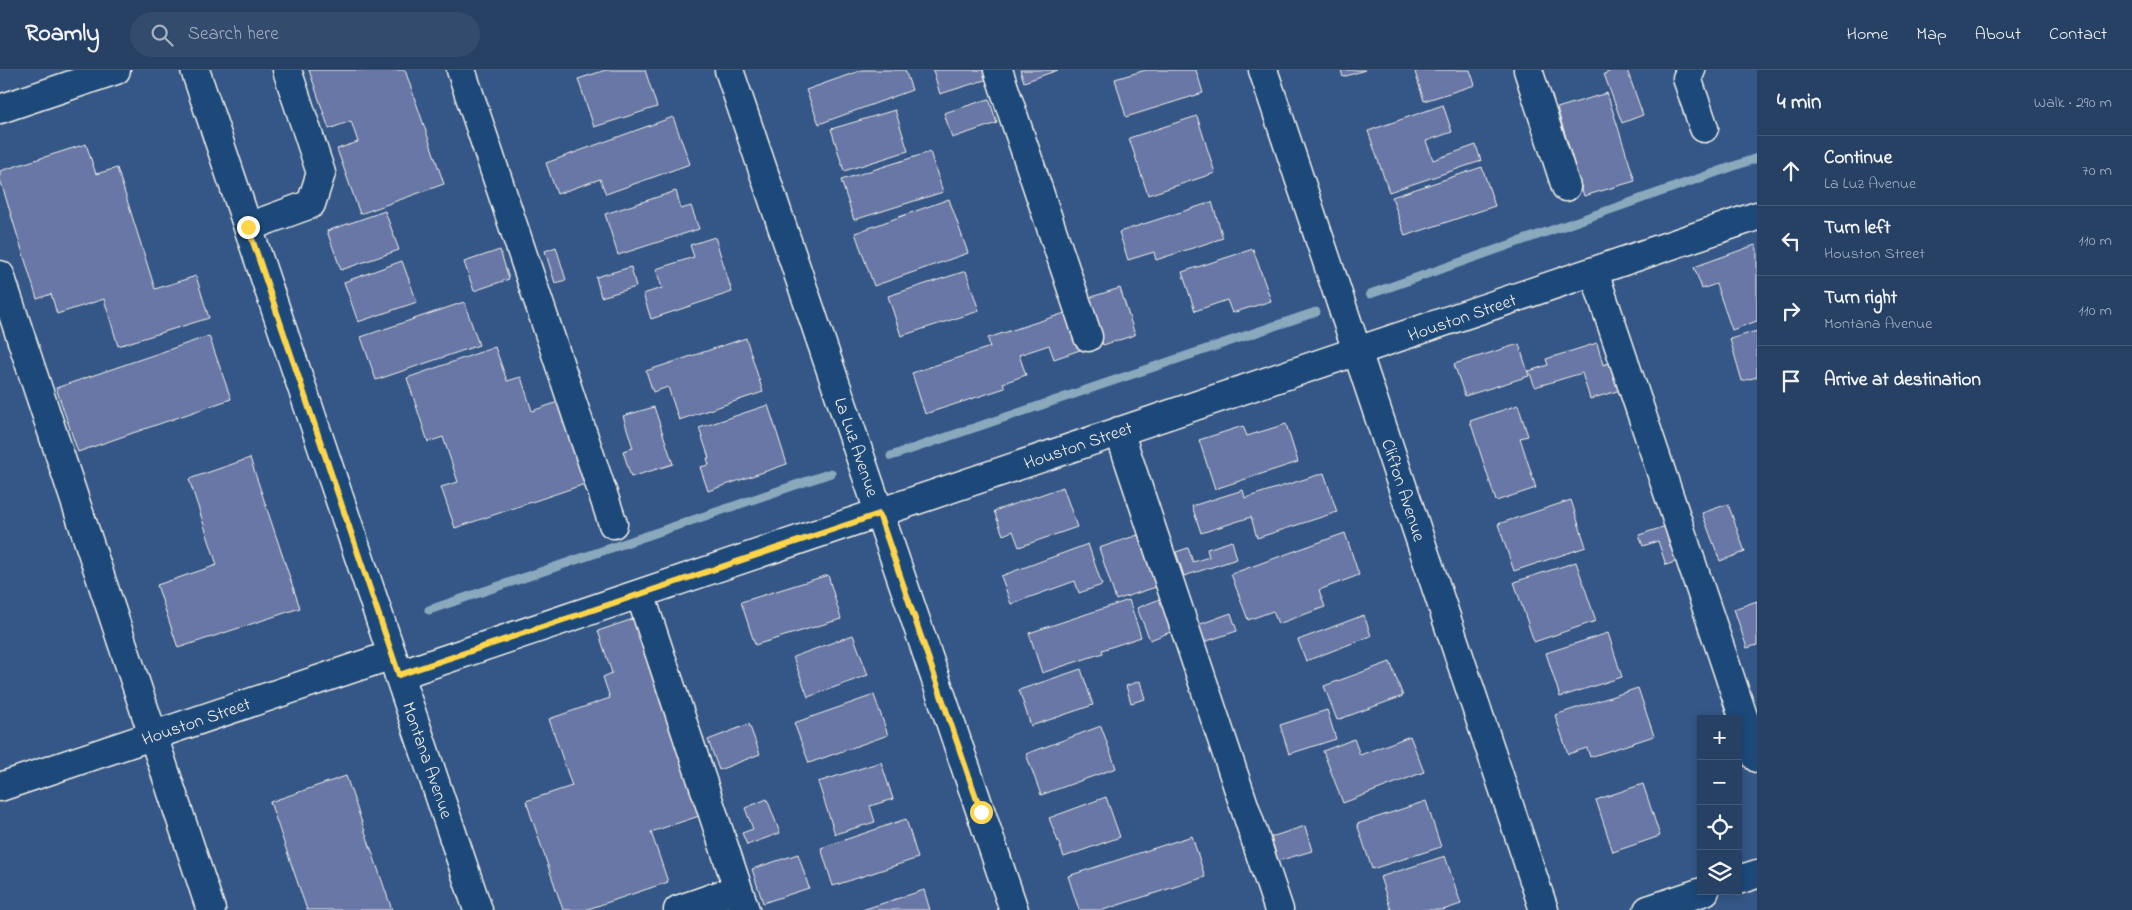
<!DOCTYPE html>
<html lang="en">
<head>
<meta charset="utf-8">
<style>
  body { margin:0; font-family:"Indie Flower",sans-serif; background:#334c6e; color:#f1f3f6 }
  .controls { position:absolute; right:15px; bottom:15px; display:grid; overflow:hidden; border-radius:0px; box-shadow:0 2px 8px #0003 }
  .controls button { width:45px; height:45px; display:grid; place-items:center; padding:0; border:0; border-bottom:1px solid #435a79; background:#274165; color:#f1f3f6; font:25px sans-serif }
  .stop { position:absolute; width:15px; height:15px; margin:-11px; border:4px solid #ffd54a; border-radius:50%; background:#fff }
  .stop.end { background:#ffd54a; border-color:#fff; box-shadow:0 1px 5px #0008 }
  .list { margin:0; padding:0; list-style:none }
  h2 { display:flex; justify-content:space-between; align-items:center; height:65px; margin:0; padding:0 20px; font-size:21px }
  h2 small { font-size:16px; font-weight:400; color:#a4afbf }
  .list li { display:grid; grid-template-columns:32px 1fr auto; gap:15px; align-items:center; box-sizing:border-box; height:70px; padding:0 20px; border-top:1px solid #435a79 }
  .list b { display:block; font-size:19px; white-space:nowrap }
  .list p { margin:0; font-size:16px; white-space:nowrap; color:#a4afbf }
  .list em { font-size:16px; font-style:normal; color:#a4afbf }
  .icon { flex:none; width:28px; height:28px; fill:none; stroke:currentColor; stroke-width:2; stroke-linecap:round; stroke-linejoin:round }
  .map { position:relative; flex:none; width:1757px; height:840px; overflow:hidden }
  header { display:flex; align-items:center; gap:30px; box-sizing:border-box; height:70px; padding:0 25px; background:#274165; border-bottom:1px solid #435a79 }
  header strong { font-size:24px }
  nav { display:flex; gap:28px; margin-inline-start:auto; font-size:18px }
  .search { width:350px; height:45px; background:#334c6e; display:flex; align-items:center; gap:12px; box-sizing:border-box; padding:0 18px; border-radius:28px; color:#a4afbf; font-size:19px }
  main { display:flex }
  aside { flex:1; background:#274165 }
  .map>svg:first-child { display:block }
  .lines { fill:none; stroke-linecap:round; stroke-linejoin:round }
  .stream { stroke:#8aa9bd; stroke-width:9 }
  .building { fill:#6877a5; stroke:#f4f1e8 }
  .minor-casing { stroke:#f4f1e8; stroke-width:31 }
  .major-casing { stroke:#f4f1e8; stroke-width:31 }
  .minor { stroke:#1f4a7a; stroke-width:28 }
  .major { stroke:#1f4a7a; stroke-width:28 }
  .route { stroke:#ffd54a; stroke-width:6 }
  .labels { text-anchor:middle; stroke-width:4.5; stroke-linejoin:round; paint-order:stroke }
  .street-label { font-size:18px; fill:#f4f1e8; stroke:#1f4a7a }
</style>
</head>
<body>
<header>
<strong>Roamly</strong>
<div class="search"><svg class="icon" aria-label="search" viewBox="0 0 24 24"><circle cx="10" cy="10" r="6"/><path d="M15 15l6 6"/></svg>Search here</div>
<nav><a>Home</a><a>Map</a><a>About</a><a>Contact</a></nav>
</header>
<main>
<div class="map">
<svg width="1757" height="840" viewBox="0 0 1757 840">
  <rect width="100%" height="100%" fill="#345787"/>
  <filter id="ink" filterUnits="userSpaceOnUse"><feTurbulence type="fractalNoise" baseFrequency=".02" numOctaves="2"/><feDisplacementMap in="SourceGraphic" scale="10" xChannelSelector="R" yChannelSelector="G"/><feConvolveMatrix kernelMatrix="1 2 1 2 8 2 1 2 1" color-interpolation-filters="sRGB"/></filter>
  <g filter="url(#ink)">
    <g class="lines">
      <path class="stream" d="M1370 224 1757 88
        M891 386 1316 242
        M429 540 831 403"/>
    </g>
    <path class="building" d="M309 0H405L444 114 360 144 337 79 358 72 351 51 329 59Z
      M606 0H645L657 37 594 57 578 9Z
      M862 0H905L912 20 819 54 806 20Z
      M933 0H985L988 9 940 24Z
      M1020 0H1058L1024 12Z
      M1146 0H1196L1203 23 1126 47 1115 9Z
      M1341 0H1365L1343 7Z
      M1420 0H1470L1475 15 1424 31 1415 2Z
      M1613 0H1627L1643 45 1622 53 1604 4Z
      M1607 23 1635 111 1584 126 1557 38Z
      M989 29 997 53 952 68 944 43Z
      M1443 35 1452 62 1426 71 1433 90 1476 75 1481 91 1389 122 1368 61Z
      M895 40 908 81 844 101 831 59Z
      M1197 46 1215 103 1148 125 1129 68Z
      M673 47 690 94 606 124 600 109 557 124 546 93Z
      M86 74 96 104 117 98 155 219 196 206 209 248 118 276 104 229 57 244 51 224 37 229 0 109V101Z
      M930 82 943 122 854 150 841 110Z
      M1482 97 1495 136 1405 166 1392 127Z
      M676 121 681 139 691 136 699 159 618 185 605 144Z
      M949 129 968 183 874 216 855 163Z
      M1212 132 1223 168 1156 190 1154 182 1128 190 1119 162Z
      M385 141 399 180 341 200 327 161Z
      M715 167 732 222 651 249 643 224 662 218 656 199 694 187 690 175Z
      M1755 175 1757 179V251L1732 260 1716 214 1702 219 1694 197Z
      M556 177 566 210 555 213 545 181Z
      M1253 179 1271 231 1232 243 1227 230 1195 241 1182 202Z
      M500 180 509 209 474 221 464 192Z
      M402 191 417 232 358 252 344 212Z
      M631 197 636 217 601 227 596 207Z
      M966 201 979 241 901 266 888 226Z
      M1120 218 1135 265 1103 275 1088 228Z
      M464 232 479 275 376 310 361 267Z
      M1068 242 1080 280 1054 289 1049 275 1019 285 1026 305 1003 313 1005 318 925 344 912 303 990 277 988 268Z
      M1757 261V307L1742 311 1730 269Z
      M209 266 231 329 78 382 56 318Z
      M746 268 763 322 679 350 668 317 653 322 646 301Z
      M1597 273 1603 295 1615 291 1624 319 1590 329 1582 303 1535 317 1529 301 1548 295 1546 289Z
      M1519 274 1529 306 1465 326 1454 294Z
      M495 277 507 311 521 307 532 341 561 331 588 413 455 458 441 417 458 412 443 367 428 372 407 308Z
      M768 335 787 394 708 421 700 397 709 395 707 388H709L699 358Z
      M1518 335 1528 366 1520 368 1536 418 1496 431 1470 351Z
      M654 337 673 394 631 407 623 381 633 378 623 346Z
      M1286 354 1298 392 1215 419 1199 370 1243 356 1247 366Z
      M250 388 300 538 178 578 157 515 217 495 189 409Z
      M1324 403 1337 442 1257 468 1251 447 1201 463 1192 436 1243 420 1245 428Z
      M1063 417 1077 457 1019 477 1013 461 1003 465 994 441Z
      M1571 430 1586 477 1514 501 1498 454Z
      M1728 434 1745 482 1720 491 1702 443Z
      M1666 456 1678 491 1666 495 1658 471 1643 476 1639 465Z
      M1345 463 1359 505 1319 520 1325 537 1278 554 1273 541 1248 550 1231 504Z
      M1138 465 1156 517 1116 530 1099 478Z
      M1232 471 1237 489 1184 506 1176 482 1188 478 1193 492 1209 487 1207 479Z
      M1088 474 1102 515 1079 523 1075 511 1011 534 1001 506Z
      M1576 492 1596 551 1534 572 1514 512Z
      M828 505 841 549 755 575 741 532Z
      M1160 529 1173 561 1150 570 1137 538Z
      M1129 530 1141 567 1102 580 1103 583 1042 603 1029 563Z
      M1757 531V575L1747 578 1734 539Z
      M1231 543 1237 561 1204 572 1198 555Z
      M1364 545 1371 566 1306 591 1298 570Z
      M636 548 702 745 651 762 668 812 585 840H563L526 731 572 716 549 649 610 628 603 607 612 603 598 561Z
      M1608 563 1622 607 1560 627 1546 583Z
      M853 565 868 605 808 627 793 587Z
      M1390 592 1403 626 1337 650 1324 616Z
      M1081 599 1093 635 1031 656 1019 620Z
      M1140 611 1145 629 1131 633 1126 616Z
      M1638 618 1654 666 1590 687 1587 678 1568 684 1555 645Z
      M874 625 888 665 809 693 794 653Z
      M1327 640 1336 669 1289 684 1280 655Z
      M749 654 760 684 719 700 708 670Z
      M1101 656 1116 698 1041 725 1026 684Z
      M1410 666 1424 702 1343 733 1323 681 1354 669 1360 685Z
      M881 692 893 729 870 736 875 752 835 764 818 712Z
      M346 706 392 840H307L270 732Z
      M1643 714 1660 766 1613 782 1596 730Z
      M1106 727 1120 767 1064 787 1049 748Z
      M767 729 780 763 747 775 742 763 753 759 745 738Z
      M1426 731 1441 777 1372 799 1357 754Z
      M906 749 918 788 833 816 821 778Z
      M1305 756 1312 781 1278 791 1271 767Z
      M1192 766 1205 807 1103 840H1079L1068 806Z
      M798 784 809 818 763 833 752 799Z
      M1445 786 1461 834 1443 840H1391L1380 807Z
      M924 820 930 840H862Z"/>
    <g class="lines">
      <g class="minor-casing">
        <path id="minor" d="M461 0 613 454
          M729 0 1014 840
          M998 0 1088 267
          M1263 0 1544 840
          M1528 0 1566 117
          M1691 0 1687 8 1704 58
          M0 39 116 0
          M248 157 311 134 321 103 287 0
          M1594 202 1757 688
          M0 205 211 840
          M1119 361 1279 840
          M640 524 745 840
          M399 605 1757 146
          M0 717 392 585
          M1738 810 1757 804
          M678 840 738 819
          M1648 840 1705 821"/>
      </g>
      <g class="major-casing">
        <path id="major" d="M195 0 478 840"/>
      </g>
      <use href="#minor" class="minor"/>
      <use href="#major" class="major"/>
    </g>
  </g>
  <g class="lines" filter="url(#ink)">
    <path class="route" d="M248 157 399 605 879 444 981 742"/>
  </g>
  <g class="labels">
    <g class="street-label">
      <text transform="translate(1462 247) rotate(-19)" y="6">Houston Street</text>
      <text transform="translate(1078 375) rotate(-19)" y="6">Houston Street</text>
      <text transform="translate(857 377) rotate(71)" y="6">La Luz Avenue</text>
      <text transform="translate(1404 420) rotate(72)" y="6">Clifton Avenue</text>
      <text transform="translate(196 651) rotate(-19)" y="6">Houston Street</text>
      <text transform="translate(428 690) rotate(71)" y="6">Montana Avenue</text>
    </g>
  </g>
</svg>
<div class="controls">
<button>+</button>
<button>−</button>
<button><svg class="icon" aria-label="locate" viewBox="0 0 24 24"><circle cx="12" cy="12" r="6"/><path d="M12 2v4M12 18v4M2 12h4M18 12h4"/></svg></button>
<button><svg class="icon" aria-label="layers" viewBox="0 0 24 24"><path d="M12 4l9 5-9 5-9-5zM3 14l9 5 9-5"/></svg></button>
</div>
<div class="stop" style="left:981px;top:742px"></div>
<div class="stop end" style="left:248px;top:157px"></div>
</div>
<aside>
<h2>4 min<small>Walk · 290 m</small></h2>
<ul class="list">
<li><svg class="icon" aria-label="ahead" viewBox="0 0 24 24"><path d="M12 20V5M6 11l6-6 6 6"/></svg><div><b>Continue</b><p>La Luz Avenue</p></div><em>70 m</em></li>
<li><svg class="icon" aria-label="left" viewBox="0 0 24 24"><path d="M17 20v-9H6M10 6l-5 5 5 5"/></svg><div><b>Turn left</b><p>Houston Street</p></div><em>110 m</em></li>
<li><svg class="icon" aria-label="right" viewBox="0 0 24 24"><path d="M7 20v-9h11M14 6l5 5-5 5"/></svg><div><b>Turn right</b><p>Montana Avenue</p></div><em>110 m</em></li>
<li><svg class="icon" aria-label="arrive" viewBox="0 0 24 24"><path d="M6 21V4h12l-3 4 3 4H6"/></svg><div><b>Arrive at destination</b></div></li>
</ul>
</aside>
</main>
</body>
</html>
